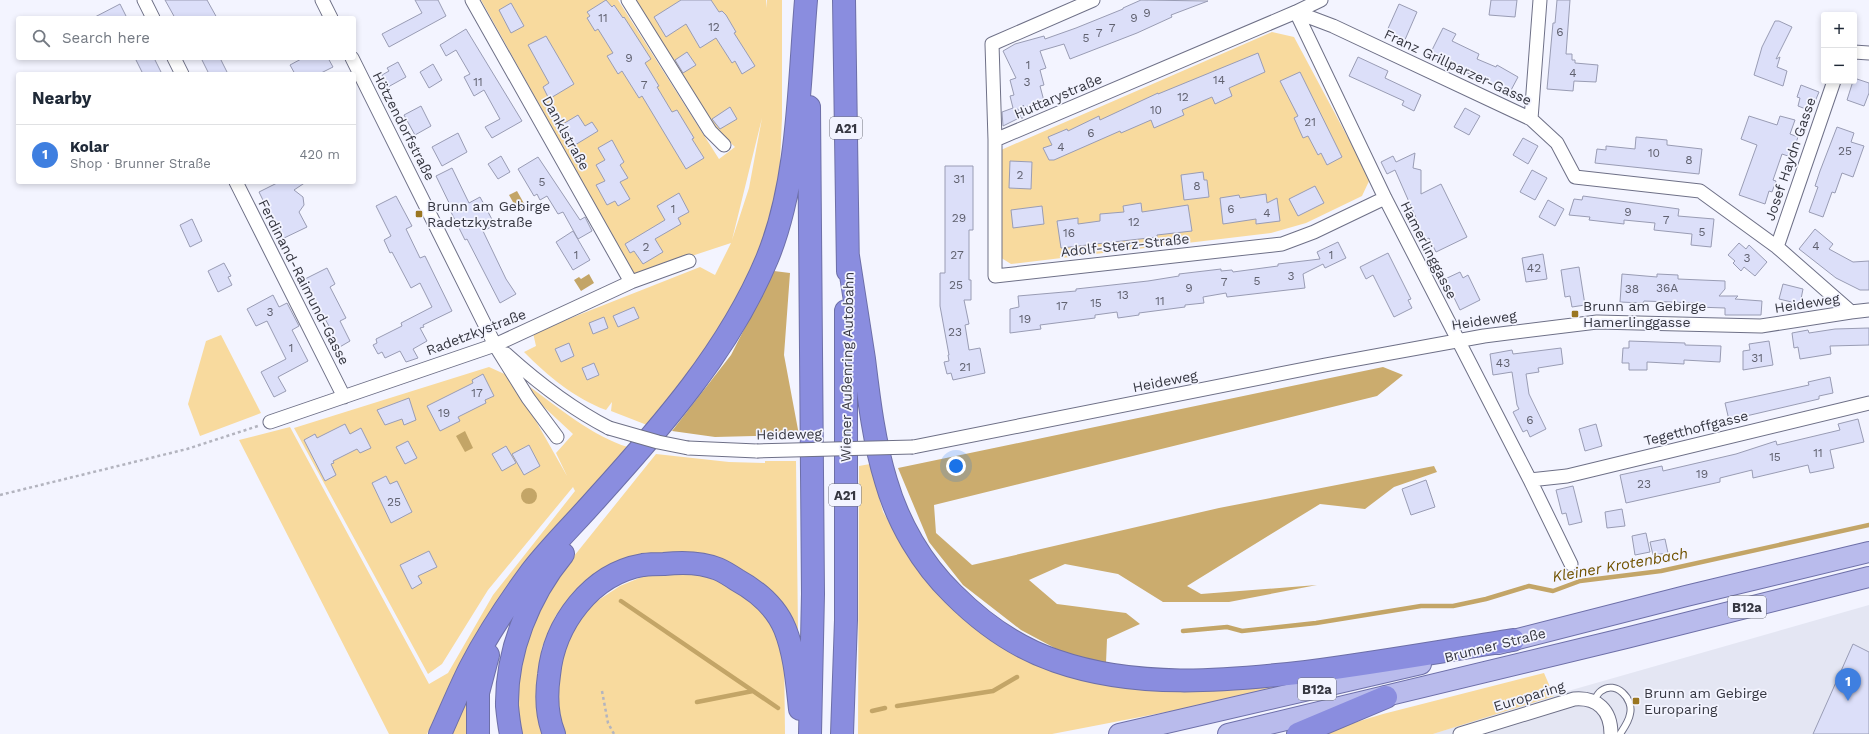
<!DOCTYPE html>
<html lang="en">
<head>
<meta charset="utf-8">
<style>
  body { margin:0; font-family:"Work Sans",sans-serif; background:#f2f2f3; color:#1f2937 }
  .controls { position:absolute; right:12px; top:12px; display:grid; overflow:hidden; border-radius:4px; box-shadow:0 2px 6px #0003 }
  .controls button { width:36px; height:36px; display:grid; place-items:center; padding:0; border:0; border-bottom:1px solid #e0e1e3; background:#fff; color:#1f2937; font:20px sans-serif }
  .you { position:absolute; left:956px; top:466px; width:14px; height:14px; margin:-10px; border:3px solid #fff; border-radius:50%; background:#1a73e8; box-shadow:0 0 0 6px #1a73e833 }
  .badge { display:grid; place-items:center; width:26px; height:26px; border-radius:50%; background:#b45309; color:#fff; font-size:13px; font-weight:700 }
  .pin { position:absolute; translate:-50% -33px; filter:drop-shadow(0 1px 2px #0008) }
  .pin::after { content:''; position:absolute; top:21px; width:14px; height:12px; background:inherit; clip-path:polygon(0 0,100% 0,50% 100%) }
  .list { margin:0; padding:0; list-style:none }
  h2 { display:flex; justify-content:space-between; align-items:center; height:52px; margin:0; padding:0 16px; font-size:17px }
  h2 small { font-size:13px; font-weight:400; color:#747a83 }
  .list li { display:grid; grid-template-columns:26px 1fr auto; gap:12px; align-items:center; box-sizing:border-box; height:60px; padding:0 16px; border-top:1px solid #e0e1e3 }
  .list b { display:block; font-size:15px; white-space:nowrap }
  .list p { margin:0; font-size:13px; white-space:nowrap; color:#747a83 }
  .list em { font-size:13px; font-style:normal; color:#747a83 }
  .icon { flex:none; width:22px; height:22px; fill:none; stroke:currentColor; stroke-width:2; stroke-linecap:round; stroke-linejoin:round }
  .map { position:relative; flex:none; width:1869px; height:734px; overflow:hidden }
  .search { position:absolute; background:#fff; box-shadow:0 2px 6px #0003; left:16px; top:16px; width:340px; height:44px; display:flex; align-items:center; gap:10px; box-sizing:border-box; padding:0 14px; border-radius:4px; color:#747a83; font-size:15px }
  .panel { position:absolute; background:#fff; box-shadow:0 2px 6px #0003; left:16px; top:72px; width:340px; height:112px; border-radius:4px }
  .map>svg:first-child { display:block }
  .built { fill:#e4e6f3 }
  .green { fill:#f8da9e; fill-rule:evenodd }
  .forest { fill:#cbac6e }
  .water { fill:#c3a567 }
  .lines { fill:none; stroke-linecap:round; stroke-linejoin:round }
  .stream { stroke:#c3a567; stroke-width:4.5 }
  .building { fill:#dcdff9; stroke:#999cb4 }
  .service-casing { stroke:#6e7087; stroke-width:8 }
  .minor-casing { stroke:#6e7087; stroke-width:15 }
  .primary-casing { stroke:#6d6fa8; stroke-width:22 }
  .motorway-casing { stroke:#6d6fa8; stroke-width:24 }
  .path { stroke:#b3b4bf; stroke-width:2.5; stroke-dasharray:3 3; stroke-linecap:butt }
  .service { stroke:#fff; stroke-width:6 }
  .minor { stroke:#fff; stroke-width:13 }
  .primary { stroke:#b9bbec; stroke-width:20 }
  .motorway { stroke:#8a8ddf; stroke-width:22 }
  .minor-bridge-casing { stroke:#6e7087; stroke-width:15; stroke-linecap:butt }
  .minor-bridge { stroke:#fff; stroke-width:13 }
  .poi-dot { fill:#9a7621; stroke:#f3f4ff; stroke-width:1.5 }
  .labels { text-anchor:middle; stroke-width:3.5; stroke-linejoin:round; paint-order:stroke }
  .number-label { font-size:12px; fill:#60616f }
  .shield { fill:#f3f4ff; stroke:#6f707a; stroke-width:1 }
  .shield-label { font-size:13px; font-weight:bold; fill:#363741 }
  .street-label { font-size:14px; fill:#363741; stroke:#f3f4ff }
  .poi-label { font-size:14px; fill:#363741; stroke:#f3f4ff; text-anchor:start }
  .water-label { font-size:15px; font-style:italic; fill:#705200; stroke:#f3f4ff }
</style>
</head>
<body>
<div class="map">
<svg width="1869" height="734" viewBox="0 0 1869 734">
  <rect width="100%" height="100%" fill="#f3f4ff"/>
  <path class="built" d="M1869 605V734H1433L1540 699Z"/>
  <path class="green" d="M481 0H618L719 159 735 147 718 131 636 0H766L767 8V0H782V118L779 185 763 247 725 324 685 382 647 425 611 411 612 402 606 410C574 398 548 376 524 352L536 346 533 333 700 267 715 275 731 243 634 275ZM762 118 749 188 732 240Z
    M1272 32 1294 37 1370 179 1362 196 1306 223 1271 233 1011 264 995 254 1001 150Z
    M221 335 261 413 200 436 188 404 206 341Z
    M489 367 511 377 567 476 556 453 573 434 530 394 527 385C557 406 593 437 628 447L453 678 427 734H389L239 440 290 427 429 684 448 673 493 595 575 491 573 487 488 590 442 664 428 674 294 428Z
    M656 454 729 462 765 463V461H796L798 630 769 591 699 556 580 588 556 615 542 647 538 672 546 734H521L518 714 519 677 524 649 533 624 562 571Z
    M870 464 883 512 913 563 937 593 1040 662 1302 681 1187 708 1052 734H858L859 466Z
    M654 572 694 573 735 587 766 613 784 651 785 734H565L559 721 552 692 560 652 585 609 620 586Z
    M1544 673 1554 696 1433 734H1317L1383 714Z
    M465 700 467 701V734H449Z"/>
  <path class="forest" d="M774 271 790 273 784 355 799 435 715 437 672 431 731 355Z
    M1383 367 1403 375 1377 396 934 505 936 533 972 565 1219 508 1434 466 1437 472 1394 487 1365 509 1320 504 1187 586 1201 594 1317 585 1229 602H1163L1118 574 1065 564 1029 580 1057 604 1126 613 1140 624 1107 639 1106 663 1066 654 1021 630 963 585 929 542 898 468Z"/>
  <path class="water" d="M517 191 526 207 518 211 509 195Z
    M589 274 594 283 581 291 574 280 579 277 581 279Z
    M465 431 473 448 465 452 456 436Z
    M521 496a8 8 0 1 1 16 0a8 8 0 1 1-16 0Z"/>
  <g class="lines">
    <path class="stream" d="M621 601 778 708
      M1183 631 1227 627 1242 631 1316 623 1421 606H1453L1486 599 1529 586 1553 591 1580 581 1661 571 1869 525
      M697 702 753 691
      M897 706 993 691 1017 677
      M872 711 885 708"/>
  </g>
  <path class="building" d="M165 0H207L217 18H175Z
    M415 0H438L446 16 389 47 382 34 422 13Z
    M606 0 612 7 614 5 623 18 624 17 651 59 645 63 659 86 657 87 672 112 677 110 694 138 692 139 704 158 686 169 642 96 639 98 622 71 618 74 607 56 613 53 598 29 595 31 587 18 590 16 587 12Z
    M681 0H711L719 12 722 11 726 15 736 32 734 33 755 66 742 74 735 61 732 63 716 38 700 48 686 24 666 37 654 17Z
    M1141 0 1208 1 1171 15 1172 17 1137 33 1070 59 1064 44 1040 51 1046 68 1040 70 1044 85 1040 86 1044 101 1025 107 1023 105V118H1021L1018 109 1015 110 1019 118 1003 126 1002 112 1013 108 1010 96 1014 95 1010 80 1016 78 1003 51 1015 44 1044 36 1045 39 1076 28 1123 9V8Z
    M1491 0H1517L1515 17 1489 15Z
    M1557 0H1570L1566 54H1572V60H1575V63L1598 65 1596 82 1574 81 1573 91 1547 89 1553 23H1555Z
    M511 3 524 26 511 33 499 10Z
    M120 4 127 18H93Z
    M1399 4 1417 12 1404 42 1386 33Z
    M1775 21H1779L1792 27 1776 59 1780 57 1777 67 1787 71 1783 86 1754 75 1762 47Z
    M1443 28 1456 34 1452 41 1479 54 1477 59 1496 67 1497 65 1518 77 1509 94 1488 82 1429 56Z
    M466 29 522 121 492 138 485 127 500 119 484 90 474 96 464 77 470 74 456 50 446 56 440 45Z
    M546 36 574 84 549 99 543 87 549 83 528 45Z
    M687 52 696 65 683 73 675 60Z
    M1258 53 1265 72 1229 88 1232 96 1215 104 1212 97 1182 110 1184 115 1154 128 1151 120 1121 133 1120 131 1054 160H1049L1043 148 1052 145 1048 137 1067 129 1068 131 1099 116 1100 120 1158 93V94Z
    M1358 57 1388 71 1385 78 1421 95 1414 111 1402 105 1404 101 1349 76Z
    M135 58H154L162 74H143Z
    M201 58H220L228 74H209Z
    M303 58H328L333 67 319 74H295L290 65Z
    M398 62 406 77 388 87 382 75 389 71 387 68Z
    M433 64 442 80 429 88 420 72Z
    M1300 72 1342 157 1327 165 1321 153 1318 155 1308 136 1303 138 1294 118 1298 116 1280 81Z
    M1854 78 1869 83V93L1864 106 1847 100Z
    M1801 85 1819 92 1811 111 1798 106 1800 98 1797 97Z
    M421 106 431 126 415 135 404 115Z
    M730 107 737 119 720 129 712 119Z
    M1465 108 1480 116 1469 135 1454 127Z
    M578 115 585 126 592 122 598 131 575 145 563 124Z
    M1749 116 1777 125 1780 116 1795 120 1790 134 1798 137 1791 157 1782 154 1773 180 1776 181 1772 192 1769 191 1765 204 1739 195 1757 145 1741 139Z
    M1837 127 1854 133 1851 142 1864 146 1853 177 1842 173 1835 193 1832 192 1823 217 1809 212 1818 187 1815 186 1820 171Z
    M458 133 467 152 442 166 432 147Z
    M1636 137 1667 140V145L1702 149 1699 174 1595 163 1597 149 1606 150V146L1635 149Z
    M1523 138 1538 146 1528 164 1513 155Z
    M612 140 624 162 620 165 628 178 620 182 630 199 618 206 615 201 607 205 596 185 605 181 596 165 605 160 598 148Z
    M1415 153 1413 168 1421 170V194L1441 184 1467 237 1436 252 1429 238 1420 242 1411 223 1417 220 1395 170 1387 174 1381 162 1393 156 1396 162Z
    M501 156 510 172 498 179 488 164Z
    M538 157 580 220 585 217 592 231 578 239 563 212 558 214 547 196 540 200 537 194 534 196 518 169Z
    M1010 161 1032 162 1031 189 1009 188Z
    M945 166H973V230H969V280H971V300H964L969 324 965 325 969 350 980 348 985 373 953 380 951 373 947 374 944 362 949 361 948 355H949L940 306V273H945Z
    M452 168 469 203 480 197 495 225 483 231 506 279 516 294 500 303 467 239 465 240 451 212 453 211 436 176Z
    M1532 170 1547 178 1535 200 1520 192Z
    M1203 172 1204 180H1207L1209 197 1184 200 1181 175Z
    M279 182H306L294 190 303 197 304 205 299 212 307 227 282 239 259 192Z
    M1315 186 1324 203 1298 216 1289 199Z
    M679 193 689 212 678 218 681 224 655 239 663 252 643 264 634 251 630 253 625 244 665 220 657 206Z
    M1266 194 1267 203 1277 198 1280 221 1256 224V219L1223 224 1220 198 1239 195 1240 198Z
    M396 196 412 226 406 229 420 258 425 256 452 311 423 325 424 327 420 328 427 341 413 349 418 358 406 362 400 351 385 358 382 352 378 354 373 345 377 343 376 339 402 326 401 323 432 307 420 283 411 288 392 252 390 253 384 240 391 236 376 206Z
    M1583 196 1679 209 1678 216 1714 219 1711 247 1691 245 1692 234 1654 230 1655 223 1624 220V224L1589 220 1590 217 1569 215 1574 199 1582 200Z
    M1548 200 1564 209 1555 226 1539 217Z
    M1141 203 1142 212 1188 205 1192 231 1157 235V237L1061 248 1057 221 1078 218V224L1100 221V214L1124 212 1123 206Z
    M1042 206 1044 224 1013 228 1011 210Z
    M192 219 202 241 190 247 180 225Z
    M1815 229 1833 244 1829 249 1853 262 1869 261V290H1860L1836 278 1799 249Z
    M573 231 590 260 573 270 556 242Z
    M1338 242 1346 258 1325 268 1323 264 1303 274 1305 288 1227 297 1226 293 1203 297 1204 303 1185 305V307L1139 313V315L1118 318 1117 312 1095 315V318L1040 325 1041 329 1010 333V309L1019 307 1018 296 1076 291V289L1148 281 1179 276V274L1221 269V271L1232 270 1233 272 1278 266V264L1320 259 1317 252Z
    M1739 243 1746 249 1749 245 1767 262 1755 276 1744 267 1741 271 1733 263 1735 261 1728 255Z
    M1388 253 1411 299 1408 300 1412 308 1394 317 1373 275 1366 279 1360 267Z
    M1543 254 1547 279 1526 282 1522 258Z
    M224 263 231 276 228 277 232 285 218 292 208 271Z
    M1579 267 1585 305 1572 307 1570 296 1565 297 1561 270Z
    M327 268 335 284 330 287 346 318 340 321 350 341 338 348 327 327 329 326 303 280Z
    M1460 272 1463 278 1468 275 1480 300 1460 310 1445 279Z
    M1622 274 1657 277V274L1678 275V279L1725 281V289L1719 296H1738L1735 299 1762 301 1761 315H1725V308L1696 307V303L1644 301 1643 303 1620 302Z
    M1783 284 1803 289 1800 304 1779 299Z
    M273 295 279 307 287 303 299 326 292 330 308 361 278 377 286 391 274 397 261 372 286 359 267 321 256 326 247 309Z
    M634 307 639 318 618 327 613 316Z
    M604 317 608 328 593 334 589 323Z
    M1869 328V345L1830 346 1831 354 1800 359 1798 347 1794 348 1792 333 1808 330 1809 333 1835 329Z
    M1629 341 1685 343V345L1721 346 1720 362 1684 360V364L1647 362V370H1629V363H1622L1623 348H1629Z
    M1769 341 1773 365 1743 370V351L1750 350 1749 344Z
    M569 343 574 356 561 362 555 349Z
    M1561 348 1563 364 1538 368 1539 372 1526 374 1529 394 1546 429 1530 437 1527 430 1523 432 1513 412 1519 409 1517 405 1512 372 1493 375 1490 354 1512 350 1513 354Z
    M594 363 599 375 587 380 582 368Z
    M483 374 494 396 485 400 486 403 458 417 460 421 440 431 427 406 473 383 472 380Z
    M1830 377 1833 393 1819 396V399L1729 420 1725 403 1809 385 1808 382Z
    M409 398 416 420 404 425 402 419 385 425 377 410Z
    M1858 419 1864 442 1830 450 1834 468 1810 473 1808 465 1753 478 1752 470 1720 478V482L1626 503 1620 475 1662 466 1663 471 1736 454 1776 441 1777 445 1840 430 1838 424Z
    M345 424 350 434 361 428 371 448 360 453 357 449 333 461 334 463 331 464 336 475 325 481 304 440 315 434 317 438Z
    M1596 424 1602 446 1585 451 1579 429Z
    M408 441 417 458 405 464 396 447Z
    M529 445 540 466 524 475 512 454Z
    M506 446 516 463 502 471 492 454Z
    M386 476 390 484 397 481 412 512 391 523 372 483Z
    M1426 480 1435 507 1411 515 1402 489Z
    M1573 486 1582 522 1569 525 1566 513 1562 514 1556 490Z
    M1622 509 1625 526 1607 528 1605 512Z
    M1646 533 1650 552 1635 555 1632 536Z
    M1665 539 1668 553 1653 555 1650 542Z
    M429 551 437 567 418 576 422 583 412 589 400 565Z
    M1853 644 1869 652V734H1813Z"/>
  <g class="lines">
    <g class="service-casing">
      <path id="service" d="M1594 701C1596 697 1598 693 1601 691 1616 680 1634 699 1630 714 1629 721 1624 728 1620 734"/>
    </g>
    <g class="minor-casing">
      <path id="minor" d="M144 0 153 18
        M322 0 331 18
        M472 0 631 282
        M628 0 710 131 724 145
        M1093 0 992 44 995 140V276L1282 244 1314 232 1385 198
        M1296 12 1333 26 1531 119 1557 143 1575 177 1700 191 1777 247 1851 312
        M1296 12 1385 198 1530 480 1571 564
        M1854 52 1869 53
        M174 58 182 74
        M352 58 495 345 528 398 557 437
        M1531 119 1540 0
        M995 140 1296 12 1321 0
        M236 182 344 397
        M1777 247 1834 81
        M506 354C537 382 572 409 609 428
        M270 422 495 345 631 282 689 261
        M913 447 1325 365 1484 336 1597 322 1761 326 1851 312 1869 310
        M688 448 757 451
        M1530 480 1567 476 1869 403
        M1460 734 1574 699C1597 697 1611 710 1611 734"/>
    </g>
    <g class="primary-casing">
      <path id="primary" d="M1498 644 1686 596 1869 552
        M1119 734 1421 664
        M1228 734 1626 638 1869 577"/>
    </g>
    <g class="motorway-casing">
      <path id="motorway" d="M844 0 848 271
        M809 107 813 594 810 734
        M848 256C853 290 859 325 864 359 869 400 874 442 886 481 898 523 922 564 953 594 982 623 1017 648 1056 661 1136 689 1224 681 1306 672 1375 663 1444 651 1513 640
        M440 734C450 712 459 690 470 668 487 635 509 602 531 572 551 546 575 523 596 499 662 426 729 350 767 259 799 182 799 83 806 0
        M478 734V693L488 655
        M511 734C509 725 508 716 507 706 506 652 529 595 563 554
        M554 734C546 714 546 695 549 675 554 624 591 574 643 565 650 564 657 564 664 564 682 562 701 562 718 569 725 572 731 576 737 580 757 591 776 607 785 629 795 654 797 682 800 709
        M842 734 846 620V311
        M1298 734 1386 697"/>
    </g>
    <path class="path" d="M0 495 187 449 258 426
      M602 691 608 723 614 734"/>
    <use href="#service" class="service"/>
    <use href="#minor" class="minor"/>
    <use href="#primary" class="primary"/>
    <use href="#motorway" class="motorway"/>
    <g class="minor-bridge-casing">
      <path id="minor-bridge" d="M609 428 658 442 688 448
        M757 451 913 447"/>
    </g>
    <use href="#minor-bridge" class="minor-bridge"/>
  </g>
  <g class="poi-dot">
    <rect x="415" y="210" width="8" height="8" rx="2"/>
    <rect x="1571" y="310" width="8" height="8" rx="2"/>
    <rect x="1632" y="697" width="8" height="8" rx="2"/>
  </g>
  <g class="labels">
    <g class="number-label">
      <text x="1147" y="17">9</text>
      <text x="603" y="22">11</text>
      <text x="1134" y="22">9</text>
      <text x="714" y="31">12</text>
      <text x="1112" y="32">7</text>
      <text x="1560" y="36">6</text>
      <text x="1099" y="37">7</text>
      <text x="1086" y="42">5</text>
      <text x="629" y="62">9</text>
      <text x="1028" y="69">1</text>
      <text x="1573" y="77">4</text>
      <text x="1219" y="84">14</text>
      <text x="478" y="86">11</text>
      <text x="1027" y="86">3</text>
      <text x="644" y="89">7</text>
      <text x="1183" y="101">12</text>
      <text x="1156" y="114">10</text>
      <text x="1310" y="126">21</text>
      <text x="1091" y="137">6</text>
      <text x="1061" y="151">4</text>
      <text x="1845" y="155">25</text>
      <text x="1654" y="157">10</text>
      <text x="1689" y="164">8</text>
      <text x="1020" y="179">2</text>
      <text x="959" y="183">31</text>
      <text x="542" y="186">5</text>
      <text x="1197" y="190">8</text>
      <text x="673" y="213">1</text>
      <text x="1231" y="213">6</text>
      <text x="1628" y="216">9</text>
      <text x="1267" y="217">4</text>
      <text x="959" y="222">29</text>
      <text x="1666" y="224">7</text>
      <text x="1134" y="226">12</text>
      <text x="1702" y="236">5</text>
      <text x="1069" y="237">16</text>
      <text x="1816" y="250">4</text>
      <text x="646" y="251">2</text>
      <text x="576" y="259">1</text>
      <text x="957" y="259">27</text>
      <text x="1331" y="259">1</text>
      <text x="1747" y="262">3</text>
      <text x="1534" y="272">42</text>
      <text x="1291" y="280">3</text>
      <text x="1257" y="285">5</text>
      <text x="1224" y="286">7</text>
      <text x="956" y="289">25</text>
      <text x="1189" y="292">9</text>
      <text x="1667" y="292">36A</text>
      <text x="1632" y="293">38</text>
      <text x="1123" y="299">13</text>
      <text x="1160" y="305">11</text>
      <text x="1096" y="307">15</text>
      <text x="1062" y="310">17</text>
      <text x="270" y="316">3</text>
      <text x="1025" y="323">19</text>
      <text x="955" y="336">23</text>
      <text x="291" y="352">1</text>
      <text x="1757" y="362">31</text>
      <text x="1503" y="367">43</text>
      <text x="965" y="371">21</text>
      <text x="477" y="397">17</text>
      <text x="444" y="417">19</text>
      <text x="1530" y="424">6</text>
      <text x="1818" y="457">11</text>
      <text x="1775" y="461">15</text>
      <text x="1702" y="478">19</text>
      <text x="1644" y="488">23</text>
      <text x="394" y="506">25</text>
    </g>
    <g class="shield">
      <rect x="830" y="117" width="32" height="22" rx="3"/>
      <rect x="829" y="484" width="32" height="22" rx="3"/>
      <rect x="1728" y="596" width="38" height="22" rx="3"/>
      <rect x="1298" y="678" width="38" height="22" rx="3"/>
    </g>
    <g class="shield-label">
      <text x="846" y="133">A21</text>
      <text x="845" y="500">A21</text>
      <text x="1747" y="612">B12a</text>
      <text x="1317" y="694">B12a</text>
    </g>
    <g class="street-label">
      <text transform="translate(1458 67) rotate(25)" y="5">Franz Grillparzer-Gasse</text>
      <text transform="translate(1058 96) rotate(-23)" y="5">Huttarystraße</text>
      <text transform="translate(404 126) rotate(63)" y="5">Hötzendorfstraße</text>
      <text transform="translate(566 133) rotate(61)" y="5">Danklstraße</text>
      <text transform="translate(1790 159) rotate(-71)" y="5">Josef Haydn Gasse</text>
      <text transform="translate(1125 245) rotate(-6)" y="5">Adolf-Sterz-Straße</text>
      <text transform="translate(1429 250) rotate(63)" y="5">Hamerlinggasse</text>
      <text transform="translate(304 282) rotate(63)" y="5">Ferdinand-Raimund-Gasse</text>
      <text transform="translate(1807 303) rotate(-9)" y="5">Heideweg</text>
      <text transform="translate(1484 320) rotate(-9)" y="5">Heideweg</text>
      <text transform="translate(476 332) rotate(-21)" y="5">Radetzkystraße</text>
      <text transform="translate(847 367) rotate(-89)" y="5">Wiener Außenring Autobahn</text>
      <text transform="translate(1165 381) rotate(-11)" y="5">Heideweg</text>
      <text transform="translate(1696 428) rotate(-14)" y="5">Tegetthoffgasse</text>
      <text transform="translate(789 434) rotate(-1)" y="5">Heideweg</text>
      <text transform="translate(1495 645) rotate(-14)" y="5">Brunner Straße</text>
      <text transform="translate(1529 696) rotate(-17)" y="5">Europaring</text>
    </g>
    <g class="poi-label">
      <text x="427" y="211">Brunn am Gebirge<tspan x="427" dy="16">Radetzkystraße</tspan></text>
      <text x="1583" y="311">Brunn am Gebirge<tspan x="1583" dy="16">Hamerlinggasse</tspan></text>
      <text x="1644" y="698">Brunn am Gebirge<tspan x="1644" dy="16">Europaring</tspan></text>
    </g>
    <g class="water-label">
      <text transform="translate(1620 565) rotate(-10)" y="5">Kleiner Krotenbach</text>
    </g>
  </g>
</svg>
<div class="controls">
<button>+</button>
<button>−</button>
</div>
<div class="you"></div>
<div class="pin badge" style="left:1848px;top:701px;background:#3f7fe0">1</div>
<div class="search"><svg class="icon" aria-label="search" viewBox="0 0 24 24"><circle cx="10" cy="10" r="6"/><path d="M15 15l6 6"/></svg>Search here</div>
<section class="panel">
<h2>Nearby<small></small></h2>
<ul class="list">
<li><span class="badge" style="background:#3f7fe0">1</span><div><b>Kolar</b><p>Shop · Brunner Straße</p></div><em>420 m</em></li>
</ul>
</section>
</div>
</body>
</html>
